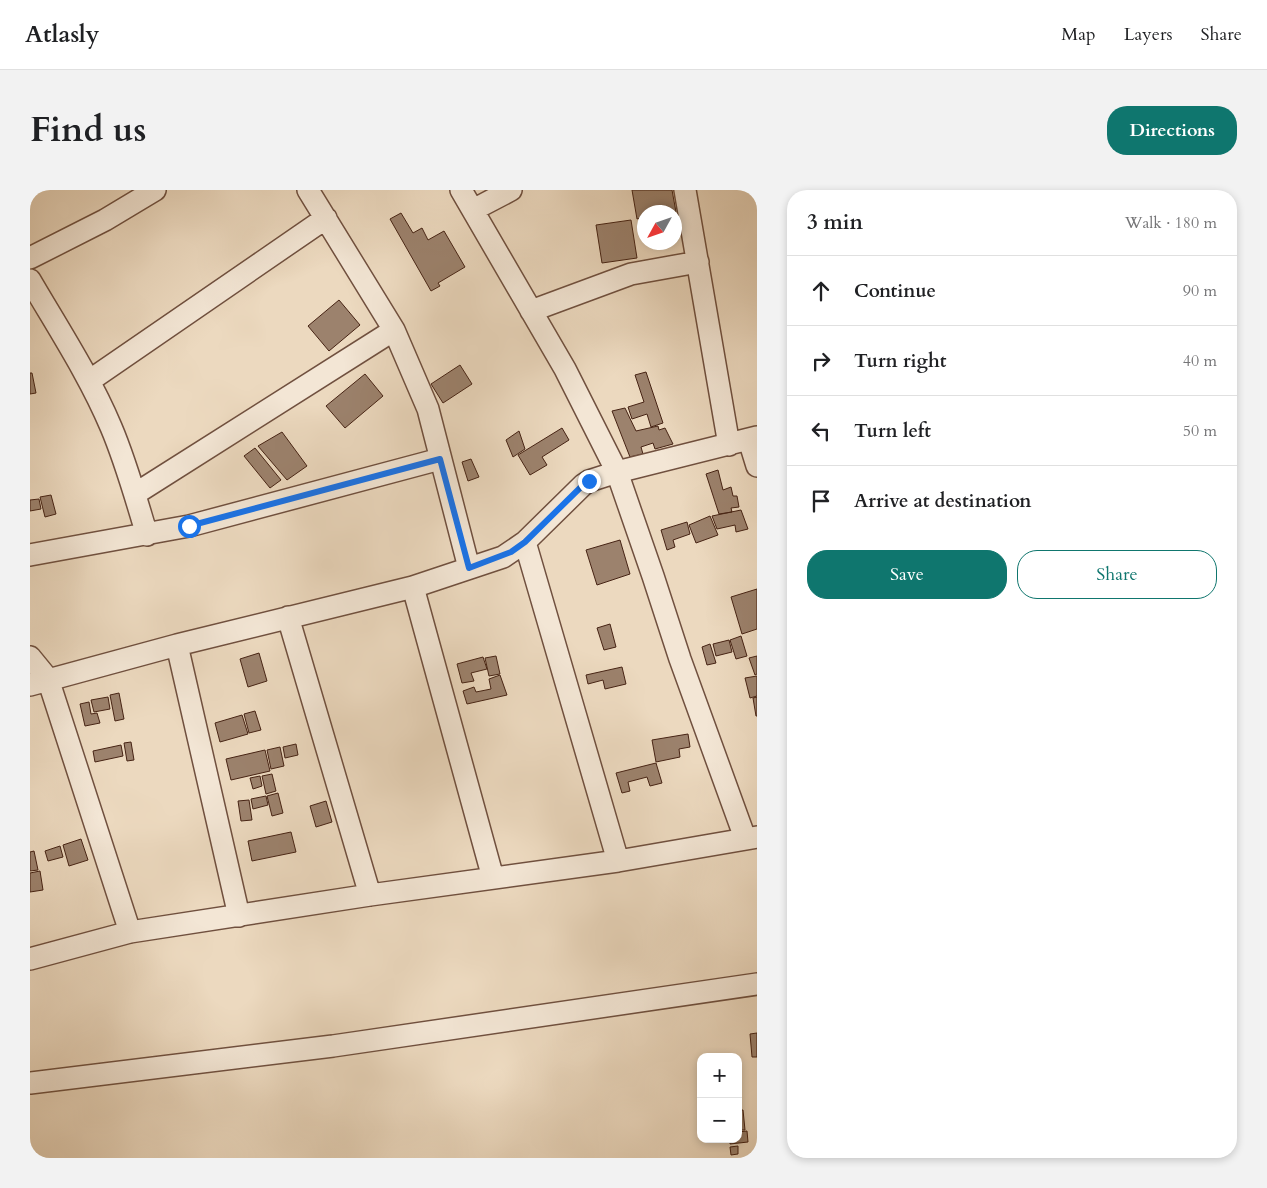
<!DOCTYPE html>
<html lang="en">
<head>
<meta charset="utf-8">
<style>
  body { margin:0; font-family:Cardo,serif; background:#f2f2f2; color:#202124 }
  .controls { position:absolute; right:15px; bottom:15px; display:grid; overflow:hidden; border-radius:10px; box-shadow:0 2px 8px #0003 }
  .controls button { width:45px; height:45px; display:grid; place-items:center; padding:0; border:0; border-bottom:1px solid #e0e0e0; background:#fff; color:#202124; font:25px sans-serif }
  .compass { position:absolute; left:607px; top:15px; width:45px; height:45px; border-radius:50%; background:#fff; box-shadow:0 2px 8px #0003; rotate:230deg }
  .stop { position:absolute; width:15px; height:15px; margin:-11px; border:4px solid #1a73e8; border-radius:50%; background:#fff }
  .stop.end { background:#1a73e8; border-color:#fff; box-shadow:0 1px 5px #0008 }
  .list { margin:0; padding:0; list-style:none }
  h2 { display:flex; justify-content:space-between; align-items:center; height:65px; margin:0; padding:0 20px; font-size:21px }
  h2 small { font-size:16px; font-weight:400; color:#757577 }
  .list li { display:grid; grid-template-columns:32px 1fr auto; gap:15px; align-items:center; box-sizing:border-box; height:70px; padding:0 20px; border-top:1px solid #e0e0e0 }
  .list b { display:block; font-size:19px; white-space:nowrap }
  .list em { font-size:16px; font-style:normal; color:#757577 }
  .actions { display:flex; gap:10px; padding:15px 20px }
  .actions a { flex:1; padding:11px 0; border:1px solid #0f766e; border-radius:20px; text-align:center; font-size:18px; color:#0f766e }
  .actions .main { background:#0f766e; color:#fff }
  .icon { flex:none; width:28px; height:28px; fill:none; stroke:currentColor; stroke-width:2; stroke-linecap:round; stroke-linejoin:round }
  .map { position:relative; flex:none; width:727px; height:968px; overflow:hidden; border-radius:20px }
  header { display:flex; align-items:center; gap:30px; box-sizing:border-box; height:70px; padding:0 25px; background:#fff; border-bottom:1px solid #e0e0e0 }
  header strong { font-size:24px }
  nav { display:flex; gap:28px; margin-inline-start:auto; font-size:18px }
  .intro { display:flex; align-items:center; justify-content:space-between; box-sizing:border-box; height:120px; padding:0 30px }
  h1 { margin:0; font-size:35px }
  .button { padding:12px 22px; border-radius:20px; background:#0f766e; color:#fff; font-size:18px; font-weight:700 }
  main { display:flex; gap:30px; padding:0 30px }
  aside { flex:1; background:#fff; border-radius:20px; box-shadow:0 2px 8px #0003 }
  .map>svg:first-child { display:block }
  .building { fill:#9c826d; stroke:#462314 }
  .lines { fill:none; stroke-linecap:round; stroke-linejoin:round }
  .street-casing { stroke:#70503f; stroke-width:24 }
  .street { stroke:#f3e6d5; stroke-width:21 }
  .route { stroke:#1a73e8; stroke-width:6 }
</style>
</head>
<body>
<header>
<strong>Atlasly</strong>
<nav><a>Map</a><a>Layers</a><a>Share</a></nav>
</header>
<div class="intro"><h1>Find us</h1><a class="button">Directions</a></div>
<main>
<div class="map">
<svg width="727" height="968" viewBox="0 0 727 968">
  <rect width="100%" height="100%" fill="#ecd9bf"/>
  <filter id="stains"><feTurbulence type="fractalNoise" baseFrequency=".004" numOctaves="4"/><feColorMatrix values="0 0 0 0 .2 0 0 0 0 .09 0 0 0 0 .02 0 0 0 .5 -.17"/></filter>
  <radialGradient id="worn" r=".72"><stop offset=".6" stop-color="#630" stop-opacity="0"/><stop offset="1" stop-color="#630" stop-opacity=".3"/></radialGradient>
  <path class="building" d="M602 0H642L646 22H614V27L607 29Z
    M371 23 383 43 392 38 398 50 414 41 435 77 408 93 410 96 401 101 360 29Z
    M601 30 607 68 572 73 566 35Z
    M309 110 330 135 299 161 278 136Z
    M430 175 442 194 413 213 401 194Z
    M616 182 633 233 621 237 617 224 602 229 598 217 614 212 605 185Z
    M0 183H2L6 203 0 204Z
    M335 184 353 206 315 238 296 216Z
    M595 218 606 241 628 236 629 240 635 238 643 254 625 259 623 253 611 257 613 264 600 267 582 221Z
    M532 238 539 250 512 267 517 275 500 285 488 265Z
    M489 241 495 259 483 267 476 250Z
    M252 242 277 276 257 290 228 256Z
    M225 258 251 290 240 298 214 266Z
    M441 269 449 287 438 291 432 272Z
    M688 280 693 300 701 297 703 306H707L709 317 701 318 702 322 689 324 676 284Z
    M21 305 26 324 15 327 10 307Z
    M9 309 11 319 0 321V310Z
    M711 320 718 339 706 342 705 335 687 339 682 326Z
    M680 326 688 345 666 353 659 335Z
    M657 332 660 344 643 350 645 357 637 360 631 340Z
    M590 350 600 384 567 395 556 360Z
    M727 399V439L712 444 701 407Z
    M580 434 586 457 574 460 567 438Z
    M711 446 717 466 706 469 700 450Z
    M699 450 702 462 686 466 683 454Z
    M680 454 686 473 677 475 672 457Z
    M229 463 237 491 218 497 210 469Z
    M466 466 470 484 459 486 455 468Z
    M727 466V484L725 485 719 468Z
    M453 467 457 479 441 483 444 491 432 493 427 474Z
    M592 477 596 494 575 499 573 490 558 494 556 485Z
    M470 485 477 505 437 514 433 501 444 497 446 502 461 499 459 489Z
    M727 486V506L720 508 715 488Z
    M89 503 94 529 85 531 80 505Z
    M78 507 80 519 64 522 61 510Z
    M727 507V526H726L723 508Z
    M59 512 61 524 67 523 70 533 55 536 50 514Z
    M225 521 231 540 219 543 214 524Z
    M212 525 218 544 190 552 185 533Z
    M658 544 660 557 649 559 650 567 626 572 622 550Z
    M101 552 104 570 97 571 94 553Z
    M266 554 268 565 255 568 253 557Z
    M91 555 93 566 65 572 63 561Z
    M250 557 254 576 241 579 237 560Z
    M235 560 240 581 201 590 196 569Z
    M626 573 632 593 620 596 617 587 598 592 600 601 592 603 586 583Z
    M242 584 246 601 236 604 232 586Z
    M230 586 232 596 223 599 220 588Z
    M248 603 253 623 242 626 237 606Z
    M236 606 238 615 223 619 221 609Z
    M219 610 222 630 211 631 208 611Z
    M296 611 302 632 286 637 280 616Z
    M261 642 266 662 222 671 218 651Z
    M51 649 58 670 39 676 33 655Z
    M30 656 33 667 18 671 15 661Z
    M4 661 8 680 0 681V662Z
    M10 681 13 700 0 702V683Z
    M727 843V867H722L720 844Z
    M709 920H713L715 940H711Z
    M717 941 718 952 700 954V949H708V942Z
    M708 956V964L701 965 700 957Z"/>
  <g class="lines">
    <g class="street-casing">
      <path id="street" d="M278 0 364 140 398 219 439 378
        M431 0 535 179 587 282 623 386 650 469 715 648
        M655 0 699 255
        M443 20 481 0
        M0 68 75 30 125 0
        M0 90C28 138 59 185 81 237 96 272 106 309 117 345
        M501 121 601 84 668 72
        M59 191 296 28
        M719 250 727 276
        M105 304 364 140
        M495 352 588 671
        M0 365 159 336 410 269
        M383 397 463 688
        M258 427 340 705
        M147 455 209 726
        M0 467 18 489 100 742
        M0 495 147 455 383 397 473 367 495 352 553 295 559 291 587 282 727 247
        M0 769 100 742 340 705 588 671 727 647
        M0 893 303 856 727 794"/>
    </g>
    <use href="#street" class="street"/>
  </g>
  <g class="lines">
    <path class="route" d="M159 336 410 269 439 378 481 362 495 352 553 295 559 291"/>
  </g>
  <rect width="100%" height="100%" filter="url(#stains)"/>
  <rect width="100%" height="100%" fill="url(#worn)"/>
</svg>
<div class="controls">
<button>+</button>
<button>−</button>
</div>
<svg class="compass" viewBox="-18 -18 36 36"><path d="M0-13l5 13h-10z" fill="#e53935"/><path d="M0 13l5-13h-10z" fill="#757577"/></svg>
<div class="stop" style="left:159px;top:336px"></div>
<div class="stop end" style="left:559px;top:291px"></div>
</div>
<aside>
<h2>3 min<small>Walk · 180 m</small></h2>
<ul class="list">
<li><svg class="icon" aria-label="ahead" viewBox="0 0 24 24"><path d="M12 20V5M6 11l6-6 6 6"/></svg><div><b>Continue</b></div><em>90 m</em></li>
<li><svg class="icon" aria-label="right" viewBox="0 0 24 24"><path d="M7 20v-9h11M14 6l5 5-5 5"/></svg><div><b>Turn right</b></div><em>40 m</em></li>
<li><svg class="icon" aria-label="left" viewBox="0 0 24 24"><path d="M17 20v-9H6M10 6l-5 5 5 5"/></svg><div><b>Turn left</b></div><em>50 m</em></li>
<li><svg class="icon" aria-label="arrive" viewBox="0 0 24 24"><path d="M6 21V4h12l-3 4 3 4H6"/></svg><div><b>Arrive at destination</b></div></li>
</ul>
<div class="actions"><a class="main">Save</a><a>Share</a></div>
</aside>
</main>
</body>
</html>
